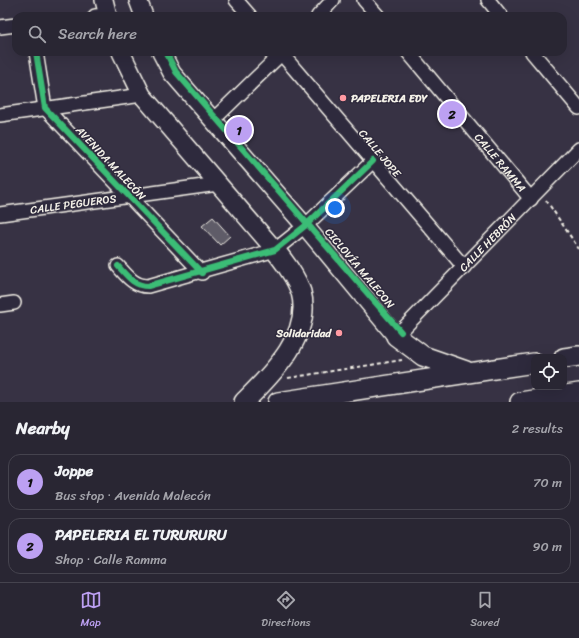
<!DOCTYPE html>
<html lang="en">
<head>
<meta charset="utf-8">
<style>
  body { margin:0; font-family:Sriracha,sans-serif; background:#312e3b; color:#f1f3f6 }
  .controls { position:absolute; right:12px; bottom:12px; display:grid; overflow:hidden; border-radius:8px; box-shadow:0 4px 16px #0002 }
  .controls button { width:36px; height:36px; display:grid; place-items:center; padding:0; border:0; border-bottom:1px solid #45434e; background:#292633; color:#f1f3f6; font:20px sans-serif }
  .you { position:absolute; left:335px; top:208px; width:14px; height:14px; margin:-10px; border:3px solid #fff; border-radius:50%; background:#1a73e8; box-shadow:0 0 0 6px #1a73e833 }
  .badge { display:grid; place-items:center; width:26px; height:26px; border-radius:50%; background:#bca0f2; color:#111; font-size:13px; font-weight:700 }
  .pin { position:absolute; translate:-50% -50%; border:2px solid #fff; box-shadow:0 1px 4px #0006 }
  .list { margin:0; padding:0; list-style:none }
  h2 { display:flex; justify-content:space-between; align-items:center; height:52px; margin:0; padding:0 16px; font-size:17px }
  h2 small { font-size:13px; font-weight:400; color:#a5a5ac }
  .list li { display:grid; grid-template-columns:26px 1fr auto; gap:12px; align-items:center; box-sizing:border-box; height:56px; margin:0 8px 8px; padding:0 8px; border:1px solid #45434e; border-radius:12px }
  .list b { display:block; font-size:15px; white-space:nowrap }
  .list p { margin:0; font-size:13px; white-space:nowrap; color:#a5a5ac }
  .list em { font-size:13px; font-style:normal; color:#a5a5ac }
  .icon { flex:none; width:22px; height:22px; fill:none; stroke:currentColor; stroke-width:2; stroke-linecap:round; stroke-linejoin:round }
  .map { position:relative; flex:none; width:579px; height:402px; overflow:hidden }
  .search { position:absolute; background:#292633; box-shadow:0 4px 16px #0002; left:12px; right:12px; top:12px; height:44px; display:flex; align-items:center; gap:10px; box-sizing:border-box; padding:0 14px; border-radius:12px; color:#a5a5ac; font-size:15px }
  .sheet { height:180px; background:#292633 }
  nav { display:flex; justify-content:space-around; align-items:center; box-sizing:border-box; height:56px; border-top:1px solid #45434e; background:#292633; font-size:11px; color:#a5a5ac }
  nav a { display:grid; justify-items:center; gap:2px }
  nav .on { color:#bca0f2 }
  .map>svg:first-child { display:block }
  .building { fill:#5f5c67; stroke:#f4f1e8 }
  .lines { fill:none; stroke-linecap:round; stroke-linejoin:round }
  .minor-casing { stroke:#f4f1e8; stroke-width:16 }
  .major-casing { stroke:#f4f1e8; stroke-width:20 }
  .highway-casing { stroke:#f4f1e8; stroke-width:22 }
  .path { stroke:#f4f1e8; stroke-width:2; stroke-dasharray:4 3; stroke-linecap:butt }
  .minor { stroke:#2f2a3d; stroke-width:13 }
  .major { stroke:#2f2a3d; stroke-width:17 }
  .highway { stroke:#2f2a3d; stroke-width:19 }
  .cycleway-casing { stroke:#2f2a3d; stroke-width:8 }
  .cycleway { stroke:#3abd76; stroke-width:6 }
  .poi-dot { fill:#ff9aa2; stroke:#2f2a3d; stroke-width:1.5 }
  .labels { text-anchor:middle; stroke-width:3; stroke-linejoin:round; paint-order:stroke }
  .poi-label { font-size:11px; font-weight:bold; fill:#f4f1e8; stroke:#2f2a3d; text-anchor:start }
  .street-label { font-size:11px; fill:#f4f1e8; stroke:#2f2a3d }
</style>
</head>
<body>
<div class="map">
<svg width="579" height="402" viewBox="0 0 579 402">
  <rect width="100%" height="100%" fill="#373244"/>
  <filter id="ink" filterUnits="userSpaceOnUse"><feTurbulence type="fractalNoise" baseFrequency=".025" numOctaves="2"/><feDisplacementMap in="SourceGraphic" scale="8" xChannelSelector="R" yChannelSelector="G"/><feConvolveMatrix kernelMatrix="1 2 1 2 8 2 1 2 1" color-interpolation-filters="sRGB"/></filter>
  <g filter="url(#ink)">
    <path class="building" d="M213 217 230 236 220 245 202 226Z"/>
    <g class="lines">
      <g class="minor-casing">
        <g id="minor">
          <path d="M236 0 250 16"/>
          <path d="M364 0 378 16"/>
          <path d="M488 0 501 16"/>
          <path d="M95 16 108 15"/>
          <path d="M318 16 333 0"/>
          <path d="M0 27 16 25"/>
          <path d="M36 52 45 108 202 273"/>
          <path d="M280 52 464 267"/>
          <path id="s1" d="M408 52 531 199"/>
          <path d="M532 52 579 108"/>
          <path d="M0 115 142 95"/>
          <path d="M213 120 283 52"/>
          <path id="s2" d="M0 214 218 184"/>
          <path d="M118 266C127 276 134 286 148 286L275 250 305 226 373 161"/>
          <path d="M0 305 14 303"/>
          <path id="s3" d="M396 336 579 149"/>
        </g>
      </g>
      <g class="major-casing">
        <path id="major" d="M104 0 108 16
          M138 0 144 16
          M121 52 142 95 275 250
          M161 52 172 73 305 226 396 336"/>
      </g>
      <g class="highway-casing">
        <path id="highway" d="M396 336 423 356 466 371
          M564 358 579 356
          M244 402C271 375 313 335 301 292 296 277 285 263 275 250
          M278 402 534 363
          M520 402 579 393"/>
      </g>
      <path class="path" d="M546 200 579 249
        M288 378 402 360"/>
      <use href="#minor" class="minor"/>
      <use href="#major" class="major"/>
      <use href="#highway" class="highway"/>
      <g class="cycleway-casing">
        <path id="cycleway" d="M36 52 45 108 202 273
          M166 52 176 72 401 332
          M118 266C127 276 134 286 148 286L275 250 305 226 373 161"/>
      </g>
      <use href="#cycleway" class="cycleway"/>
    </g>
  </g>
  <g class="poi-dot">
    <circle cx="343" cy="98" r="4"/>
    <circle cx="339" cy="333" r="4"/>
  </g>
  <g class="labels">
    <g class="poi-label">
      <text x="351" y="102">PAPELERIA EDY</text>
      <text x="331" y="337" text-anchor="end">Solidaridad</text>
    </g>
    <g class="street-label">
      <text transform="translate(380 153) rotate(50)" y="4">CALLE JOPE</text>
      <text dy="4" stroke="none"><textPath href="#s1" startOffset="144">CALLE RAMMA</textPath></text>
      <text transform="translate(111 163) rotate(47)" y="4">AVENIDA MALECÓN</text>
      <text dy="4" stroke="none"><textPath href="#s2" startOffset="74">CALLE PEGUEROS</textPath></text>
      <text dy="4" stroke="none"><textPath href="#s3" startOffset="131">CALLE HEBRÓN</textPath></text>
      <text transform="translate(360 268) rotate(50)" y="4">CICLOVÍA MALECON</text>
    </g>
  </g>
</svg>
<div class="controls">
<button><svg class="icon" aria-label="locate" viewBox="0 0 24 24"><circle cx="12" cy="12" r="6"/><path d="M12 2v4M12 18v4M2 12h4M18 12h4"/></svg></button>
</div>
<div class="you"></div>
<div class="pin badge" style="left:239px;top:130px">1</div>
<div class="pin badge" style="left:452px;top:114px">2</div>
<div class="search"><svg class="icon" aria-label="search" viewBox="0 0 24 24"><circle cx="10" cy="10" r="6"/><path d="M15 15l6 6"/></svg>Search here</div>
</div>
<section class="sheet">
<h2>Nearby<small>2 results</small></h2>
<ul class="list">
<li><span class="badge">1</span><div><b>Joppe</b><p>Bus stop · Avenida Malecón</p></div><em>70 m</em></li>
<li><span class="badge">2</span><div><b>PAPELERIA EL TURURURU</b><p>Shop · Calle Ramma</p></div><em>90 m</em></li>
</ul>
</section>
<nav>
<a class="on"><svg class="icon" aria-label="map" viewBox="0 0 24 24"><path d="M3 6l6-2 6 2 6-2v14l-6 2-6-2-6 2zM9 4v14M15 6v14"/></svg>Map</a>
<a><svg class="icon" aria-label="directions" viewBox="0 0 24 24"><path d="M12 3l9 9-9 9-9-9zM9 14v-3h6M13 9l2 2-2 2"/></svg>Directions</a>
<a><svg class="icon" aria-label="saved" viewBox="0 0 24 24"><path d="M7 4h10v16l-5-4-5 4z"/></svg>Saved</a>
</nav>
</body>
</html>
